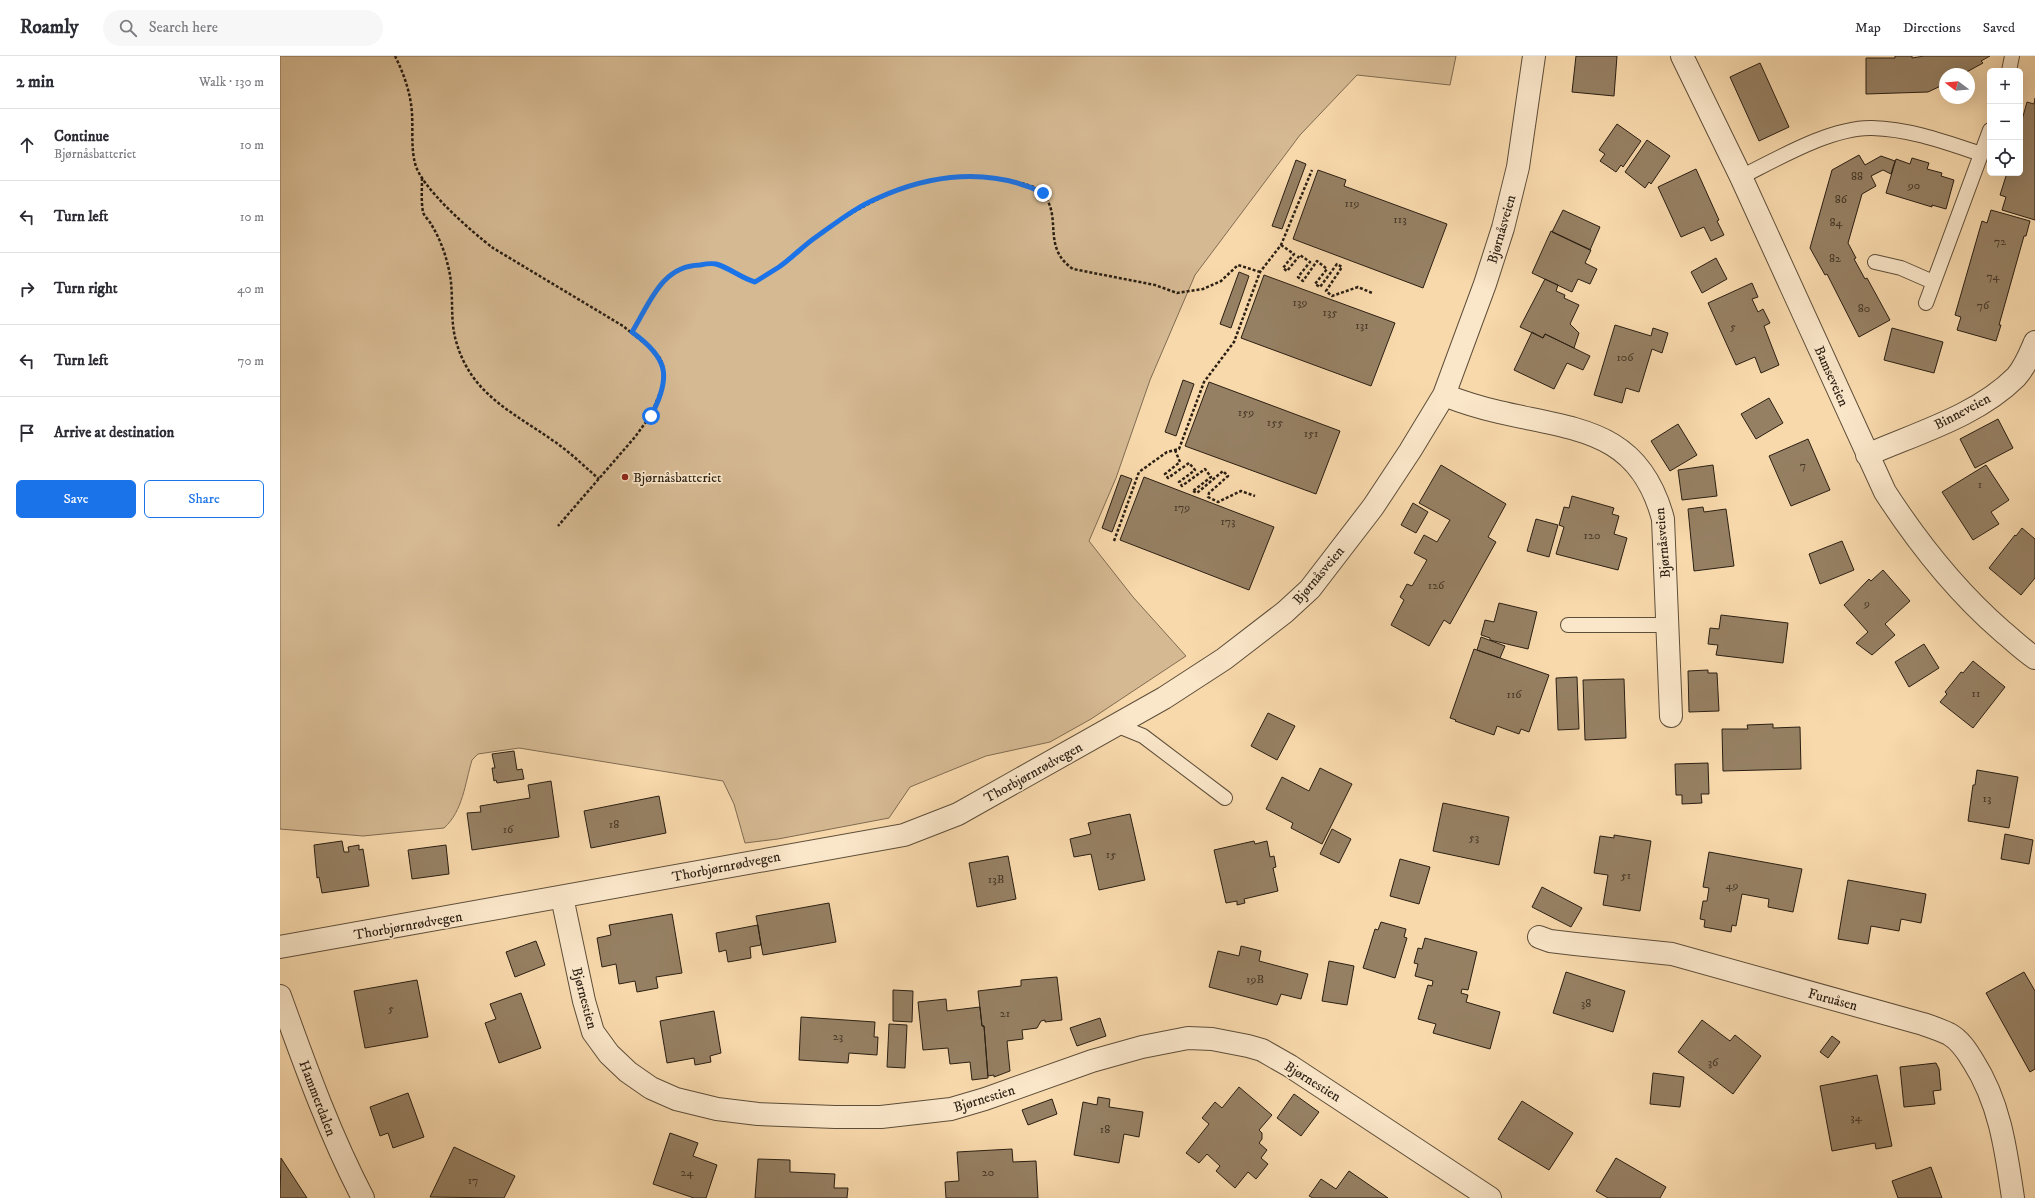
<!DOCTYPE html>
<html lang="en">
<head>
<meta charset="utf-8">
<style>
  body { margin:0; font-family:"IM FELL DW Pica",serif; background:#f7f7f7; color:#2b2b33 }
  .controls { position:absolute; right:12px; top:12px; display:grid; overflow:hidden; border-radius:6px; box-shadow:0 4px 16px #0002 }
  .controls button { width:36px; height:36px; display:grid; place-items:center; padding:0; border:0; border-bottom:1px solid #e1e1e2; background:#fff; color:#2b2b33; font:20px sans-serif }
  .compass { position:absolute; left:1659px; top:12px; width:36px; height:36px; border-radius:50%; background:#fff; box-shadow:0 4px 16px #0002; rotate:286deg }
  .stop { position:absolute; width:12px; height:12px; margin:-9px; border:3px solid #1a73e8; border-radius:50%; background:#fff }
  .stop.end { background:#1a73e8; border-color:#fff; box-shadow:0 1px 4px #0008 }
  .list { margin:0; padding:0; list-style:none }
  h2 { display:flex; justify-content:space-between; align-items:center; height:52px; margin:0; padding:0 16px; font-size:17px }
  h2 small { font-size:13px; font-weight:400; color:#7c7c81 }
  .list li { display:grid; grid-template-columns:26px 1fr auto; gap:12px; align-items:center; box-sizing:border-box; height:72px; padding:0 16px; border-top:1px solid #e1e1e2 }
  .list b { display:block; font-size:15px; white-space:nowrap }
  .list p { margin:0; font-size:13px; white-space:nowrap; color:#7c7c81 }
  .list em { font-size:13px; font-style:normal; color:#7c7c81 }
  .actions { display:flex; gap:8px; padding:12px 16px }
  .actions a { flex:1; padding:9px 0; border:1px solid #1a73e8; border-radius:6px; text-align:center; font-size:14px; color:#1a73e8 }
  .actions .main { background:#1a73e8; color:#fff }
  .icon { flex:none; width:22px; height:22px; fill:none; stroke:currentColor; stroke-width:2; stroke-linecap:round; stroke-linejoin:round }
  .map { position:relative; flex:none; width:1755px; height:1142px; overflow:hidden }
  header { display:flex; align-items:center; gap:24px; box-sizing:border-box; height:56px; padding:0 20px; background:#fff; border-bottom:1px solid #e1e1e2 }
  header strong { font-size:19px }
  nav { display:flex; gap:22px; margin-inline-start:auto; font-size:14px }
  .search { width:280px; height:36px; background:#f7f7f7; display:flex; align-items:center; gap:10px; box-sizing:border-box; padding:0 14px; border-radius:22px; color:#7c7c81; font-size:15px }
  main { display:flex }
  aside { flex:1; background:#fff }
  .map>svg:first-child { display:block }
  .green { fill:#d5b992; stroke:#806c52 }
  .building { fill:#968063; stroke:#2b1f13 }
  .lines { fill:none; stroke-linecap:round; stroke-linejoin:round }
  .lane-casing { stroke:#5e4e39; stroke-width:16 }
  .street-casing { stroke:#5e4e39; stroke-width:24 }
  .path { stroke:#2b1f13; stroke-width:2.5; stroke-dasharray:3 2; stroke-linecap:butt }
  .lane { stroke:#fae6c9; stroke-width:14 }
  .street { stroke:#fae6c9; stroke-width:22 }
  .route { stroke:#1a73e8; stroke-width:5 }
  .poi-dot { fill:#8f2418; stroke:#fae6c9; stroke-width:1.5 }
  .labels { text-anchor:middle; stroke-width:3.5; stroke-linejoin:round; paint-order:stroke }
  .number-label { font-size:12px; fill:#463727 }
  .street-label { font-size:14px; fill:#2b1f13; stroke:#fae6c9 }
  .poi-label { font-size:14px; fill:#2b1f13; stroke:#fae6c9; text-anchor:start }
</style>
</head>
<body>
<header>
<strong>Roamly</strong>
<div class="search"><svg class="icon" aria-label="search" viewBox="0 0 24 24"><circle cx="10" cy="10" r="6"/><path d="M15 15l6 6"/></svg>Search here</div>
<nav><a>Map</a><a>Directions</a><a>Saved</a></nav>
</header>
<main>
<aside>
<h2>2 min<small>Walk · 130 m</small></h2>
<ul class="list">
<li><svg class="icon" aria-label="ahead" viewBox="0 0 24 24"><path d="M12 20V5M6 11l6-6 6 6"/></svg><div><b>Continue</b><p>Bjørnåsbatteriet</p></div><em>10 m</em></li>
<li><svg class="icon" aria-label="left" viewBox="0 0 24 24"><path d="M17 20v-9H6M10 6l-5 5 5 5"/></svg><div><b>Turn left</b></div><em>10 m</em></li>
<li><svg class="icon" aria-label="right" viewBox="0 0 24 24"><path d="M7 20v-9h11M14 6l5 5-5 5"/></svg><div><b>Turn right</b></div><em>40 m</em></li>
<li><svg class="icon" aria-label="left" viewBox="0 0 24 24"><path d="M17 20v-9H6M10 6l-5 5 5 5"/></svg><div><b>Turn left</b></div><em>70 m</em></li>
<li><svg class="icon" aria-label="arrive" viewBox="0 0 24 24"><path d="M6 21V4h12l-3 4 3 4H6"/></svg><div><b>Arrive at destination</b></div></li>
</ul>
<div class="actions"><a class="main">Save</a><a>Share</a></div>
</aside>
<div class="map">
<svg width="1755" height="1142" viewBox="0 0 1755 1142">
  <rect width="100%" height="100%" fill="#f8d9ac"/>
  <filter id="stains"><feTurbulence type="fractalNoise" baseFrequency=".005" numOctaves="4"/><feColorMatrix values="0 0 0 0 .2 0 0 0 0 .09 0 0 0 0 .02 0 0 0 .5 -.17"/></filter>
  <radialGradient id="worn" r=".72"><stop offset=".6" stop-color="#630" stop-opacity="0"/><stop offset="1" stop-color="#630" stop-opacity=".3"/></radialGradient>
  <path class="green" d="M0 0H1176L1170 29 1077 19 1020 79 915 219 870 324 836 422 809 485 853 541 906 600 811 663 770 686 706 700 630 731 609 762 498 783 465 787 454 748 443 725 239 692 198 698 192 704C185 727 183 755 164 772L83 780 0 773Z"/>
  <path class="building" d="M1296 0H1337L1334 40 1292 36Z
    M1615 0H1632V2L1644 0H1710L1701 5 1703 7 1683 18H1665V28L1648 36 1586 38V2H1615Z
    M1480 7 1509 71 1479 85 1450 21Z
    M1755 42V164L1722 154 1726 141 1720 139 1727 117H1740V71L1747 46 1754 48Z
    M1337 68 1361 85 1343 111 1341 109 1336 116 1320 105 1325 98 1319 94Z
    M1367 84 1390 100 1371 128 1369 126 1365 132 1345 116Z
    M1579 99 1585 109 1601 100 1615 105 1611 118 1603 114 1591 120 1596 130 1582 138 1568 187 1576 202 1574 203 1585 223 1587 222 1610 264 1579 281 1547 218 1545 219 1530 192 1552 114Z
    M1632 102 1649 107 1647 113 1662 117 1661 120 1674 124 1666 153 1652 149V151L1606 137 1616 103 1630 108Z
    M1016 104 1026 108 1002 173 992 170Z
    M1416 113 1439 164 1437 165 1444 179 1431 185 1424 171 1401 181 1378 131Z
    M1038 114 1066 124 1064 130 1167 168 1143 232 1013 183Z
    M1283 154 1320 171 1310 194 1272 176Z
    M1711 154 1750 165 1746 180H1744L1719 269H1721L1716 285 1677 274 1681 261 1675 259 1702 165 1707 167Z
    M1271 175 1311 194 1305 207 1317 213 1310 228 1298 223 1292 236 1252 217Z
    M1436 202 1447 223 1422 237 1411 216Z
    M959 216 969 220 951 272 940 268Z
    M984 219 1115 267 1091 330 961 282Z
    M1265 223 1278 229 1276 235 1285 239 1284 242 1299 249 1290 268 1299 277 1294 292 1265 278 1263 282 1240 271Z
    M1472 227 1478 241 1472 243 1478 256 1483 253 1490 267 1484 270 1499 309 1481 317 1475 301 1456 309 1428 247Z
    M1335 269 1371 280 1373 272 1388 277 1382 297 1372 293 1359 336 1346 332 1342 347 1314 339Z
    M1612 272 1663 286 1654 317 1604 304Z
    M1252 276 1263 282 1265 278 1310 300 1303 314 1287 307 1274 333 1234 314Z
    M903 324 914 328 896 380 885 376Z
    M929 326 1060 375 1036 438 905 390Z
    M1489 342 1503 367 1476 383 1461 358Z
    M1718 363 1733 392 1695 412 1680 383Z
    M1398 368 1417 399 1390 415 1371 385Z
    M1528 383 1550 434 1511 450 1489 400Z
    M1161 409 1226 448 1208 481 1216 486 1170 568 1164 564 1149 590 1111 569 1124 544 1120 541 1127 528 1132 530 1147 504 1134 497 1144 479 1157 486 1170 464 1139 447Z
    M1433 409 1437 440 1402 444 1398 414Z
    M1706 409 1729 444 1711 456 1719 468 1693 484 1662 436Z
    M841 419 852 423 832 476 822 472Z
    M864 421 994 471 969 534 840 484Z
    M1292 440 1334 452 1332 458 1339 460 1334 478 1347 482 1338 514 1276 498 1284 471 1279 469 1284 451 1289 452Z
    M1133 447 1148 456 1136 477 1121 469Z
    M1423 451 1424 456 1446 453 1454 510 1414 515 1408 453Z
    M1256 463 1278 469 1269 501 1247 495Z
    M1742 472 1755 483V522L1741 539 1709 512 1735 479 1736 480Z
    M1562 485 1574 514 1540 528 1529 498Z
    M1603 514 1630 545 1605 568 1615 579 1592 599 1576 587 1588 576 1564 549 1589 523 1591 525Z
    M1219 547 1257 556 1248 593 1210 584V582L1201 579 1205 564 1214 566Z
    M1441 559 1508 567 1503 607 1436 599 1438 589 1428 588 1430 572 1439 573Z
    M1201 581 1225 590 1220 602 1197 594Z
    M1644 588 1659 612 1629 631 1615 606Z
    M1194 593 1269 619 1249 676 1241 673 1239 678 1217 670 1214 679 1175 665 1176 664 1170 662Z
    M1693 605 1725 631 1693 672 1660 646 1667 638 1665 636 1681 616 1683 617Z
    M1428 614V617H1437L1439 655 1409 656 1408 615Z
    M1297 621 1299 673 1278 674 1276 622Z
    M1344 623 1346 682 1305 684 1303 624Z
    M988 657 1015 670 997 704 971 690Z
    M1493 668V672L1520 671 1521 713 1443 715 1442 673H1468L1467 669Z
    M234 695 237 714 242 713 244 723 217 727 216 724 214 725 212 712H215L212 698Z
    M1428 707 1429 738H1421L1422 747 1402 748V739H1396L1395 708Z
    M1040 712 1072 728 1042 788 1011 772 1013 767 986 753 1002 721 1029 735Z
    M1697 714 1738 721 1729 772 1688 765 1693 729H1695Z
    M271 725 279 781 192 794 187 757 201 756 200 750 250 742 248 729Z
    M379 740 386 777 311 792 304 755Z
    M1163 747 1229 761 1219 809 1153 795Z
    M850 758 865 824 819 834 811 798 794 801 790 783 811 778 808 767Z
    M1052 773 1071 783 1059 807 1040 798Z
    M1725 778 1753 784 1749 808 1721 803Z
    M1334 779 1371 785 1360 855 1323 849 1328 819 1314 817 1320 780 1334 782Z
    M62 785 64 796H69L68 791 79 789V794L83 793 89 830 42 837 39 821 37 822 34 789Z
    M974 785 975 788 987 785 990 801 994 800 996 811 993 812 998 835 964 843 965 847 957 849V845L946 847 934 794Z
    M166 789 169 818 132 823 128 794Z
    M1429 796 1522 813 1513 856 1488 851 1489 843 1462 838 1456 870 1452 869 1451 876 1424 871 1425 864 1420 863 1423 845H1427L1429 832 1423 831Z
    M728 800 736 843 697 851 689 807Z
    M1120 803 1150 811 1139 848 1110 840Z
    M1568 824 1646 838 1641 867 1621 863 1619 875 1591 870 1588 888 1558 883Z
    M1262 831 1302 852 1291 871 1252 851Z
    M549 847 556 886 483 899 476 860Z
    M392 858 402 917 376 921 378 932 357 936 355 925 339 928 336 908 322 911 317 882 331 879 329 869Z
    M1101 866 1126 873 1124 881 1127 882 1115 922 1083 912 1095 873 1098 874Z
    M478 869 481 889 470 891 471 902 448 906 446 894 439 896 436 877Z
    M1145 882 1197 896 1188 934 1182 933 1181 937 1188 939 1186 946 1220 956 1210 993 1153 977 1156 968 1138 963 1148 929 1152 930 1153 925 1135 920 1138 908 1134 907 1138 892 1142 893Z
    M256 885 265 909 235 921 226 896Z
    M961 890 981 895 979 905 1028 918 1021 943 1001 938 997 949 929 931 938 895 959 900Z
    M1049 905 1074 910 1067 949 1042 945Z
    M1286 916 1345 935 1333 976 1273 957Z
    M1744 916 1755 935V1013L1750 1016 1706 937Z
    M777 921 782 964 765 966V964L761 965 757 972 742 974 743 983 727 985 730 1015 714 1021V1019L708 1020 704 970H702L698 935 741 930V924Z
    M137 924 148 981 85 992 74 935Z
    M613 934 633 935 632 966 613 965Z
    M241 937 261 992 219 1007 205 967 216 963 210 948Z
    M666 943 667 955 700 951 702 970H704L708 1022 692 1024 690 1006 670 1008 668 992 643 994 638 946Z
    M434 955 441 997 430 1000 431 1006 415 1009 414 1002 387 1007 380 965Z
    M521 961 595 966 594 981H598L597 999 569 997 568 1007 519 1004Z
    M820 962 826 980 797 990 790 972Z
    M1422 964 1450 985 1455 979 1481 1000 1453 1038 1398 996Z
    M609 968 627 969 625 1012 607 1011Z
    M1552 980 1560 986 1548 1002 1540 996Z
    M1656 1007 1659 1013 1661 1034 1653 1035 1655 1048 1624 1051 1620 1011Z
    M1373 1017 1404 1021 1400 1051 1370 1048Z
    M1597 1019 1612 1090 1596 1093 1595 1087 1552 1095 1540 1030Z
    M959 1031 992 1059 979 1074 982 1077V1083L979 1087 987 1094 981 1102 988 1108 976 1123 968 1116 955 1132 936 1115 940 1110 927 1098 919 1107 906 1097 929 1068 922 1062 935 1046 942 1052Z
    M128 1037 144 1081 113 1092 108 1077 100 1080 90 1051Z
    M1014 1038 1039 1056 1021 1080 997 1062Z
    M818 1041 830 1043 829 1051 863 1056 859 1081 844 1078 839 1107 794 1099 803 1046 817 1049Z
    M772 1043 777 1058 748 1069 742 1054Z
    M1242 1045 1293 1077 1269 1114 1218 1083Z
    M390 1077 418 1087 413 1100 437 1109 426 1142H414L373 1128Z
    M174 1091 235 1120 224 1142 150 1141Z
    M732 1093 733 1106 756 1105 758 1142H666L665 1126 679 1125 677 1096Z
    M1 1102 27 1142H0Z
    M1336 1102 1386 1131 1380 1142H1328L1316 1135Z
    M478 1103 510 1104V1116L555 1118 554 1132H568L567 1142H475Z
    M1651 1111 1662 1142H1618L1612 1125Z
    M1069 1115 1108 1142H1033L1029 1140 1041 1123 1056 1133Z"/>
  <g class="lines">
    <g class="lane-casing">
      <path id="lane" d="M1729 15 1732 0
        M1461 121C1497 103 1551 71 1592 72 1630 73 1665 86 1701 98
        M1595 206 1621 212 1653 226
        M1646 247 1710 74
        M1288 569H1388
        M836 669 863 680 945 742"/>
    </g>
    <g class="street-casing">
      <path id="street" d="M1402 0 1461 121 1605 436C1638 487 1676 535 1722 575 1733 584 1743 594 1755 602
        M1164 339C1182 346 1201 352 1219 356 1296 374 1359 373 1383 463L1391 660
        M1587 399C1637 377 1697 360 1736 321 1745 311 1750 298 1755 286
        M282 841 304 945 313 976 329 998 348 1016 371 1032 396 1043 437 1053 478 1058 555 1061H601L671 1053 705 1043 812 1005 862 991 908 982 932 983 968 990 982 994 1010 1010 1210 1142
        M1259 881 1270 885 1295 888 1392 898 1643 968C1652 971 1661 974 1669 978 1680 984 1687 995 1693 1005 1720 1047 1726 1094 1733 1142
        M0 891 624 779 678 758 884 642 944 603 1005 556 1030 533 1093 451 1130 395 1164 339 1205 228 1223 172 1238 111 1254 0
        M0 940C25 1009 49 1077 83 1142"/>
    </g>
    <path class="path" d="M115 0C124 18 131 38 132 58 133 74 131 92 135 107 140 131 192 176 213 192L343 270 373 294 380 302 383 309V329L371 359 355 381 278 470
      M142 122C142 133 141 145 143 156 144 160 149 164 151 168 159 181 165 196 168 210 175 235 169 261 176 285 191 339 233 356 275 386 291 397 305 411 319 423
      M1001 189 1014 198 1003 212 1007 215 1020 199 1030 206 1018 221 1023 225 1037 205 1047 213 1035 228 1040 231 1057 208 1062 211 1046 235 1052 240 1078 231 1092 237
      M352 276C370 247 381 211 420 209 425 208 431 207 436 208 450 212 461 222 475 225 483 221 491 217 499 211 512 202 523 190 536 181 591 141 655 109 724 124 736 126 755 128 763 138 783 161 761 191 793 213L875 229 897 237 923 233 941 225 958 209 980 216
      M895 394 900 406 885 418 888 422 909 407 915 414 899 426 902 430 925 413 931 421 913 435
      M913 435 917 437 943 415 948 420 929 437 928 441 938 446 961 435 975 440
      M834 485 859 416 887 396 899 393 924 326 954 286 980 216 1001 189 1032 114"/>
    <use href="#lane" class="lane"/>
    <use href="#street" class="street"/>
  </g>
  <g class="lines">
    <path class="route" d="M371 360C392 320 388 302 352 276 370 247 381 210 420 209 425 208 431 207 436 208 450 212 461 222 475 226 483 221 491 216 499 211 512 202 523 190 536 181 556 167 576 151 598 142 651 118 710 111 763 137"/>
  </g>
  <circle class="poi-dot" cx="345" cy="421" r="4"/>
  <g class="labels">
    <g class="number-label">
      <text x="1577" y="124">88</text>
      <text x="1634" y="133">90</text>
      <text x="1561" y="147">86</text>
      <text x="1072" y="151">119</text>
      <text x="1120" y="167">113</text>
      <text x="1556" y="170">84</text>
      <text x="1720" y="189">72</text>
      <text x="1555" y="206">82</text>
      <text x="1713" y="224">74</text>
      <text x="1020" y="250">139</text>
      <text x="1703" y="253">76</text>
      <text x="1584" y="256">80</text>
      <text x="1050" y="260">135</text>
      <text x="1082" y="273">131</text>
      <text x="1453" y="274">5</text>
      <text x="1345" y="305">106</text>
      <text x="966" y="360">159</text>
      <text x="995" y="370">155</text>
      <text x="1031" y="381">151</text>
      <text x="1523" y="413">7</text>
      <text x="1700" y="432">1</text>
      <text x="902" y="455">179</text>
      <text x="948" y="469">173</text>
      <text x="1312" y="483">120</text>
      <text x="1156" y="533">126</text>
      <text x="1587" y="551">9</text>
      <text x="1696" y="641">11</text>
      <text x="1234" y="642">116</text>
      <text x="1707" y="746">13</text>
      <text x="334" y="772">18</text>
      <text x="228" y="777">16</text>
      <text x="1194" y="785">53</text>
      <text x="831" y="802">15</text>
      <text x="1346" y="823">51</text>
      <text x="716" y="827">13B</text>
      <text x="1452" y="833">49</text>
      <text x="975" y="927">19B</text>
      <text x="1306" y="951">38</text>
      <text x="111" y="956">5</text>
      <text x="725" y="961">21</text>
      <text x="558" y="984">23</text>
      <text x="1433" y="1010">36</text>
      <text x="1576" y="1065">34</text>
      <text x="825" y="1077">18</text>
      <text x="407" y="1120">24</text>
      <text x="708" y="1120">20</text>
      <text x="193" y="1128">17</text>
    </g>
    <g class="street-label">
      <text transform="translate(1221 173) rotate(-74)" y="5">Bjørnåsveien</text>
      <text transform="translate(1552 320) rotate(66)" y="5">Bamseveien</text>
      <text transform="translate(1682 355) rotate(-28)" y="5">Binneveien</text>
      <text transform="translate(1382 487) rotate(-95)" y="5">Bjørnåsveien</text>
      <text transform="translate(1038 519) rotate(-50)" y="5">Bjørnåsveien</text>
      <text transform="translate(753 716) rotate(-29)" y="5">Thorbjørnrødvegen</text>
      <text transform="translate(446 810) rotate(-11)" y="5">Thorbjørnrødvegen</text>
      <text transform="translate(128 869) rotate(-10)" y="5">Thorbjørnrødvegen</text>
      <text transform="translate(305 942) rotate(75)" y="5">Bjørnestien</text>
      <text transform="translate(1553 943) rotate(15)" y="5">Furuåsen</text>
      <text transform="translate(1033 1025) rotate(32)" y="5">Bjørnestien</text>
      <text transform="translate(38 1042) rotate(69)" y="5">Hammerdalen</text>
      <text transform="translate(704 1042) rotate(-17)" y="5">Bjørnestien</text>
    </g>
    <g class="poi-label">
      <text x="353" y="426">Bjørnåsbatteriet</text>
    </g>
  </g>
  <rect width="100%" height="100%" filter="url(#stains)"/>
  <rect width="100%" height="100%" fill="url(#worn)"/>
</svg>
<div class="controls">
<button>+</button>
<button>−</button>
<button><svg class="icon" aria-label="locate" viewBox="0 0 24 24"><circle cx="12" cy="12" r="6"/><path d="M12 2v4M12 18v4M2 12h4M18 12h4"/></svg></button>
</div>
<svg class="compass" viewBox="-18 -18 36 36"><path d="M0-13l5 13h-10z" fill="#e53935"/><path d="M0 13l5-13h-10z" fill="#7c7c81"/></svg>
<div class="stop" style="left:371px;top:360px"></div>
<div class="stop end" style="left:763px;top:137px"></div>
</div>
</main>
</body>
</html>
